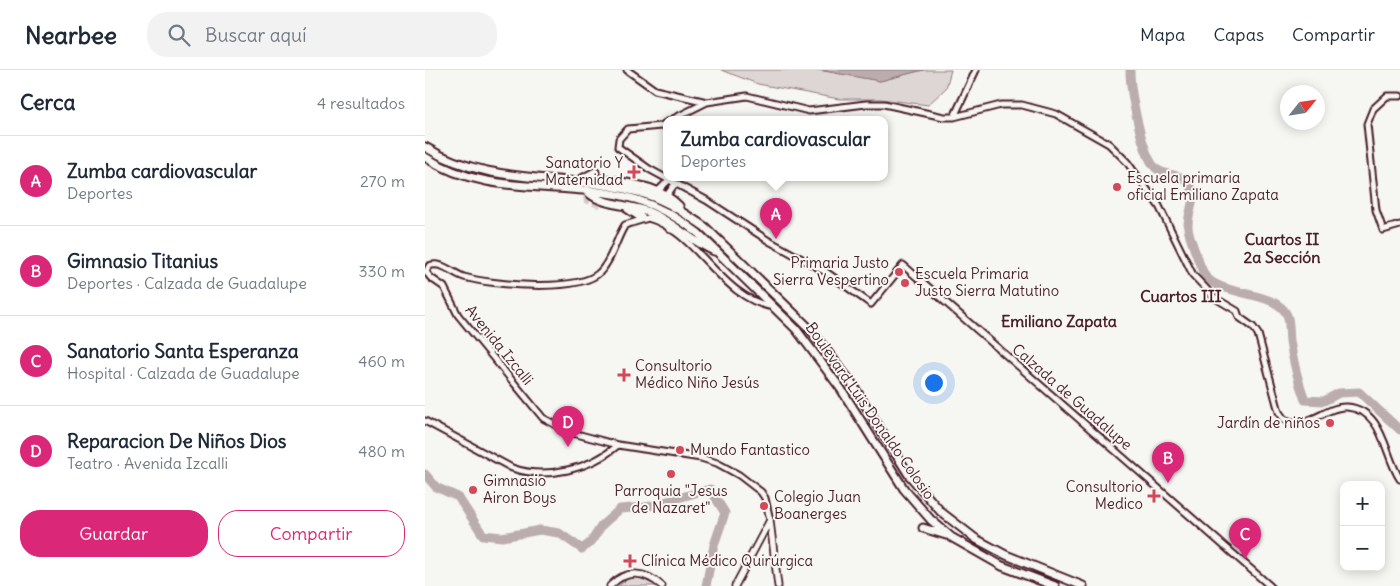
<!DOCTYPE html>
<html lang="es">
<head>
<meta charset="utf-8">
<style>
  body { margin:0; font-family:Delius,sans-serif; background:#f2f2f3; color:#1f2937 }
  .controls { position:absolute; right:15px; bottom:15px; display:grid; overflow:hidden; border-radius:10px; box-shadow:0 2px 12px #0003 }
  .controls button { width:45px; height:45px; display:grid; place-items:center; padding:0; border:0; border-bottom:1px solid #e0e1e3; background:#fff; color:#1f2937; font:25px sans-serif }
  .compass { position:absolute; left:855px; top:15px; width:45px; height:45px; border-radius:50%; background:#fff; box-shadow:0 2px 12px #0003; rotate:60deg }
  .you { position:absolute; left:508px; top:312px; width:18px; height:18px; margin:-12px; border:4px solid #fff; border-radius:50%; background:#1a73e8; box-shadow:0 0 0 8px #1a73e833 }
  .badge { display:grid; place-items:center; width:32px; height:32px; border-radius:50%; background:#db2777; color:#fff; font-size:16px; font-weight:700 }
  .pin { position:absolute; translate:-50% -41px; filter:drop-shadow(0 1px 2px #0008) }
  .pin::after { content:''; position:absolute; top:26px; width:18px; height:15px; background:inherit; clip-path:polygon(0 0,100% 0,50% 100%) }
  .popup { position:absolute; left:238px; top:46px; width:225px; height:65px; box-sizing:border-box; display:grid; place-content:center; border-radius:10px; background:#fff; filter:drop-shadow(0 1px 4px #0005); font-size:16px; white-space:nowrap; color:#747a83 }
  .popup b { font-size:19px; color:#1f2937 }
  .popup::after { content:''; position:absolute; left:50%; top:100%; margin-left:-10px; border:10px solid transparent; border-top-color:#fff }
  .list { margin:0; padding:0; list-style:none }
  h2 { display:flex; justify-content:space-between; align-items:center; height:65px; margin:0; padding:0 20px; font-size:21px }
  h2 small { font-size:16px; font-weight:400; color:#747a83 }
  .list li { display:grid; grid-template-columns:32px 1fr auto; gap:15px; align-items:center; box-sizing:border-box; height:90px; padding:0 20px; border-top:1px solid #e0e1e3 }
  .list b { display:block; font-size:19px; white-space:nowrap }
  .list p { margin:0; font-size:16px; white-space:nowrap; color:#747a83 }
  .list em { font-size:16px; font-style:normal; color:#747a83 }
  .actions { display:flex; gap:10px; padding:15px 20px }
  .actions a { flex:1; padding:11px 0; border:1px solid #db2777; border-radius:20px; text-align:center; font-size:18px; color:#db2777 }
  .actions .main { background:#db2777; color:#fff }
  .icon { flex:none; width:28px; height:28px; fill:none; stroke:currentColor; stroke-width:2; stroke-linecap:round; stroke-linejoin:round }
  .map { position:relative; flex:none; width:975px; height:516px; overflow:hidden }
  header { display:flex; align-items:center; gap:30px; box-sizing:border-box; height:70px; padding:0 25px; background:#fff; border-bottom:1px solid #e0e1e3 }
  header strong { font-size:24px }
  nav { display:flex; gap:28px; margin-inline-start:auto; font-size:18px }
  .search { width:350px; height:45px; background:#f2f2f3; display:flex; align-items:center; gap:12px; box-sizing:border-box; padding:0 18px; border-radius:20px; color:#747a83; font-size:19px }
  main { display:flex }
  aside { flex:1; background:#fff }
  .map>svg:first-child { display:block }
  .green { fill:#ddd6d5; stroke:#947a80 }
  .water { fill:#bbadae; stroke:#8e747a }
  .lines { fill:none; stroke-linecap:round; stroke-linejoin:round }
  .river { stroke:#bbadae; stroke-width:9 }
  .trunk-tunnel { stroke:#d4cbca; stroke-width:7; stroke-dasharray:7 3.5; stroke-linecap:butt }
  .tertiary-casing { stroke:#4a1f2b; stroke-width:9 }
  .secondary-casing { stroke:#4a1f2b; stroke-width:9 }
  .trunk-casing { stroke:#4a1f2b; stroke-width:11 }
  .tertiary { stroke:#f6f6f2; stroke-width:5 }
  .secondary { stroke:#f6f6f2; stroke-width:5.5 }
  .trunk { stroke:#f6f6f2; stroke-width:7 }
  .poi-dot { fill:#d1495b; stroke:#f6f6f2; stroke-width:2 }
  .labels { text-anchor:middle; stroke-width:4; stroke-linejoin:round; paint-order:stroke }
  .poi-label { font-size:15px; fill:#4a1f2b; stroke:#f6f6f2; text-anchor:start }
  .street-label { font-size:15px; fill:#4a1f2b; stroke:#f6f6f2 }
  .neighbourhood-label { font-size:16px; font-weight:bold; fill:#4a1f2b; stroke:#f6f6f2 }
</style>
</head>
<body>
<header>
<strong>Nearbee</strong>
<div class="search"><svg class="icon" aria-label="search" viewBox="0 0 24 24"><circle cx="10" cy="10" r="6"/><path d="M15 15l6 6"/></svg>Buscar aquí</div>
<nav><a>Mapa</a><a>Capas</a><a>Compartir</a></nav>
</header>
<main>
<aside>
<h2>Cerca<small>4 resultados</small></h2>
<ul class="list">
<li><span class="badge">A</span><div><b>Zumba cardiovascular</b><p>Deportes</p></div><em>270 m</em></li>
<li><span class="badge">B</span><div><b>Gimnasio Titanius</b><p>Deportes · Calzada de Guadalupe</p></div><em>330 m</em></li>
<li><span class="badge">C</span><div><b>Sanatorio Santa Esperanza</b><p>Hospital · Calzada de Guadalupe</p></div><em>460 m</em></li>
<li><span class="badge">D</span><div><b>Reparacion De Niños Dios</b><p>Teatro · Avenida Izcalli</p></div><em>480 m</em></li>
</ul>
<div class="actions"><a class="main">Guardar</a><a>Compartir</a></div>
</aside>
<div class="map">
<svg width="975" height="516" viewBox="0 0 975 516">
  <rect width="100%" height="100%" fill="#f6f6f2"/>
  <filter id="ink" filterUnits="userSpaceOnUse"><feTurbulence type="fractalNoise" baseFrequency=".02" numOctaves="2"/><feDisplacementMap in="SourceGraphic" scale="10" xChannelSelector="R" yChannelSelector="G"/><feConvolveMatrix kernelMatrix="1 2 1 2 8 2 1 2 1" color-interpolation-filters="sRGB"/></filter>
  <g filter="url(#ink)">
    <path class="green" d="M296 0H394L455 11 498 0H526L521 18 503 35 456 29H414L333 14Z
      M212 507 233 516H193L203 509Z"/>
    <path class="water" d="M394 0H498L455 11Z"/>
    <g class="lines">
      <path class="river" d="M705 0C705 20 717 90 733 100 743 106 760 104 766 116 772 129 762 144 763 157 763 164 777 202 781 207 797 226 852 221 862 245 865 251 864 264 865 271 868 291 873 311 880 330L899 331 914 323 934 322 975 360
        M0 404 11 417 33 427 58 465 77 467 115 460 134 463 157 479 166 472 177 455 195 439 221 437 285 419 300 443 289 475 281 516"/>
      <path class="trunk-tunnel" d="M175 135 162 130C161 121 161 115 168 109H178"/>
      <g class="tertiary-casing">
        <path id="tertiary" d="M202 0 230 20 282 32
          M975 26H962L948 39 942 54 951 140 958 160 975 155
          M529 47 551 0
          M246 50 282 32 322 26 384 41 441 34H459L519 47H529L576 35H597L631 44 684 74 702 92 734 136 768 205 790 228 812 241 814 247 828 257 833 264 854 342 859 349C882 362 901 335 922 337 959 340 959 385 975 409
          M242 52 236 56 203 59 194 69 193 77 224 99 281 130 344 171 401 202 446 234 478 195 845 516
          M233 121 244 110
          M242 125 250 114
          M0 351 87 398C121 410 166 399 193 375
          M345 450 340 428 336 422 314 405 292 393 276 388 193 375 144 362 118 348 33 245 19 217 6 208 1 202 4 196C17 191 27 203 39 207 66 215 155 223 175 202 187 190 191 169 200 155L223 148C273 162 295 228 348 237"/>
      </g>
      <g class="secondary-casing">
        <path id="secondary" d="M244 159 257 163
          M345 451 353 516
          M185 516C201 499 220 501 237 516
          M310 516 345 450"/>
      </g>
      <g class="trunk-casing">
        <path id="trunk" d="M0 77C66 118 144 102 216 123 240 129 260 144 280 157L385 259 426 312 484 405 516 442 551 469 581 485 658 516
          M0 87C67 130 141 108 213 130 235 137 255 149 273 163L371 259 416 319 479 419 506 450 526 467 577 496 630 516
          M178 109C206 114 233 115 254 136
          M153 111 170 102
          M164 123C178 136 207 134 226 143 249 153 266 171 289 181
          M203 139 217 148
          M498 458 521 465"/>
      </g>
      <use href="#tertiary" class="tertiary"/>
      <use href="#secondary" class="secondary"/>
      <use href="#trunk" class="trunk"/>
    </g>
  </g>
  <g class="poi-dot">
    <path d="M206.5 94.5h5v5h5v5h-5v5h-5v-5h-5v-5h5z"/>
    <circle cx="692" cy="117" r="5"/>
    <circle cx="474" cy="202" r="5"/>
    <circle cx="480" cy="213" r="5"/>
    <path d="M196.5 297.5h5v5h5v5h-5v5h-5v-5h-5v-5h5z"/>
    <circle cx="905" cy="353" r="5"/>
    <circle cx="255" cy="380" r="5"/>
    <circle cx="246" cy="404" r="5"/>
    <circle cx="48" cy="420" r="5"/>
    <path d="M726.5 418.5h5v5h5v5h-5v5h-5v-5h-5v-5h5z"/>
    <circle cx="339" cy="436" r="5"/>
    <path d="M202.5 483.5h5v5h5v5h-5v5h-5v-5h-5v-5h5z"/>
  </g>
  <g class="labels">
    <g class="poi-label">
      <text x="198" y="98" text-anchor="end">Sanatorio Y<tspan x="198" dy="17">Maternidad</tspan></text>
      <text x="702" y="113">Escuela primaria<tspan x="702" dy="17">oficial Emiliano Zapata</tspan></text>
      <text x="464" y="198" text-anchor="end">Primaria Justo<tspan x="464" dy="17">Sierra Vespertino</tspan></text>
      <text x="490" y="209">Escuela Primaria<tspan x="490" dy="17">Justo Sierra Matutino</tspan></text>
      <text x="210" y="301">Consultorio<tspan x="210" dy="17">Médico Niño Jesús</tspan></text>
      <text x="895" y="358" text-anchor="end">Jardín de niños</text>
      <text x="265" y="385">Mundo Fantastico</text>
      <text x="58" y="416">Gimnasio<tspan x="58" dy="17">Airon Boys</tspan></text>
      <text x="718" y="422" text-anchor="end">Consultorio<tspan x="718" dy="17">Medico</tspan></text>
      <text x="246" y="426" text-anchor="middle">Parroquia "Jesus<tspan x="246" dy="17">de Nazaret"</tspan></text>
      <text x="349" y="432">Colegio Juan<tspan x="349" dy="17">Boanerges</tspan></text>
      <text x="216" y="496">Clínica Médico Quirúrgica</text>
    </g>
    <g class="street-label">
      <text transform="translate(74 275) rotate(51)" y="5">Avenida Izcalli</text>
      <text transform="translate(647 327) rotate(41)" y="5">Calzada de Guadalupe</text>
      <text transform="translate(445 341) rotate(55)" y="5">Boulevard Luis Donaldo Colosio</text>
    </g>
    <g class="neighbourhood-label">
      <text x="857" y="175">Cuartos II<tspan x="857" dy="18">2a Sección</tspan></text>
      <text x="756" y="232">Cuartos III</text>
      <text x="634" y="257">Emiliano Zapata</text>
    </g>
  </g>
</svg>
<div class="controls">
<button>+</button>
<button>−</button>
</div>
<svg class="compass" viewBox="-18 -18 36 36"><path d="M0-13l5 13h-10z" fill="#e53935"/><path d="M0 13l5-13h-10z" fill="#747a83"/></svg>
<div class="you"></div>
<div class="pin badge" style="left:351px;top:169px">A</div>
<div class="popup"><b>Zumba cardiovascular</b>Deportes</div>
<div class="pin badge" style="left:743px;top:413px">B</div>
<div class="pin badge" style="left:820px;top:489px">C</div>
<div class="pin badge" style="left:143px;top:377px">D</div>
</div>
</main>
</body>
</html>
